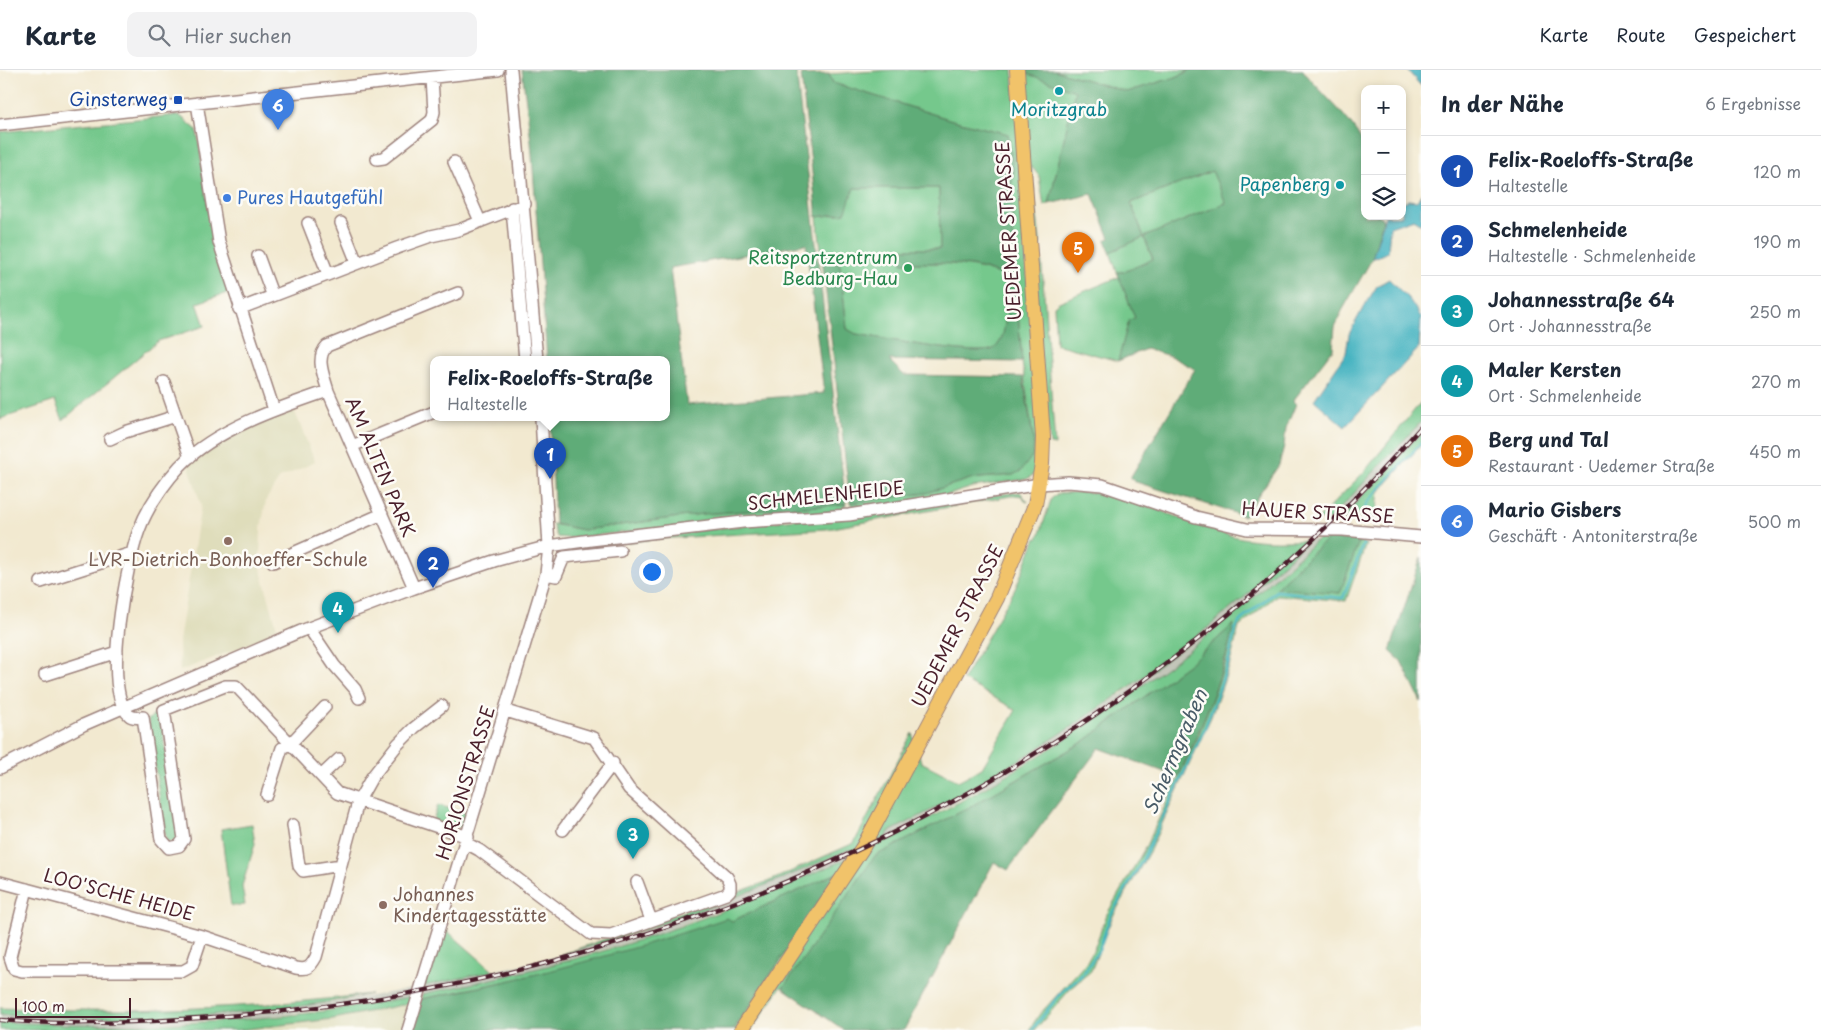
<!DOCTYPE html>
<html lang="de">
<head>
<meta charset="utf-8">
<style>
  body { margin:0; font-family:"Playpen Sans",sans-serif; background:#f2f2f3; color:#1f2937 }
  .controls { position:absolute; right:15px; top:15px; display:grid; overflow:hidden; border-radius:10px; box-shadow:0 2px 8px #0003 }
  .controls button { width:45px; height:45px; display:grid; place-items:center; padding:0; border:0; border-bottom:1px solid #e0e1e3; background:#fff; color:#1f2937; font:25px sans-serif }
  .scale { position:absolute; left:15px; bottom:12px; width:116px; box-sizing:border-box; padding-left:5px; border:2px solid #4a1f2b; border-top:0; font-size:14px; line-height:18px; white-space:nowrap; color:#4a1f2b; -webkit-text-stroke:4px #fdfcf7; paint-order:stroke }
  .you { position:absolute; left:651px; top:501px; width:18px; height:18px; margin:-12px; border:4px solid #fff; border-radius:50%; background:#1a73e8; box-shadow:0 0 0 8px #1a73e833 }
  .badge { display:grid; place-items:center; width:32px; height:32px; border-radius:50%; background:#1f6fb2; color:#fff; font-size:16px; font-weight:700 }
  .pin { position:absolute; translate:-50% -41px; filter:drop-shadow(0 1px 2px #0008) }
  .pin::after { content:''; position:absolute; top:26px; width:18px; height:15px; background:inherit; clip-path:polygon(0 0,100% 0,50% 100%) }
  .popup { position:absolute; left:430px; top:286px; width:240px; height:65px; box-sizing:border-box; display:grid; place-content:center; border-radius:10px; background:#fff; filter:drop-shadow(0 1px 4px #0005); font-size:16px; white-space:nowrap; color:#747a83 }
  .popup b { font-size:19px; color:#1f2937 }
  .popup::after { content:''; position:absolute; left:50%; top:100%; margin-left:-10px; border:10px solid transparent; border-top-color:#fff }
  .list { margin:0; padding:0; list-style:none }
  h2 { display:flex; justify-content:space-between; align-items:center; height:65px; margin:0; padding:0 20px; font-size:21px }
  h2 small { font-size:16px; font-weight:400; color:#747a83 }
  .list li { display:grid; grid-template-columns:32px 1fr auto; gap:15px; align-items:center; box-sizing:border-box; height:70px; padding:0 20px; border-top:1px solid #e0e1e3 }
  .list b { display:block; font-size:19px; white-space:nowrap }
  .list p { margin:0; font-size:16px; white-space:nowrap; color:#747a83 }
  .list em { font-size:16px; font-style:normal; color:#747a83 }
  .icon { flex:none; width:28px; height:28px; fill:none; stroke:currentColor; stroke-width:2; stroke-linecap:round; stroke-linejoin:round }
  .map { position:relative; flex:none; width:1421px; height:960px; overflow:hidden }
  header { display:flex; align-items:center; gap:30px; box-sizing:border-box; height:70px; padding:0 25px; background:#fff; border-bottom:1px solid #e0e1e3 }
  header strong { font-size:24px }
  nav { display:flex; gap:28px; margin-inline-start:auto; font-size:18px }
  .search { width:350px; height:45px; background:#f2f2f3; display:flex; align-items:center; gap:12px; box-sizing:border-box; padding:0 18px; border-radius:10px; color:#747a83; font-size:19px }
  main { display:flex }
  aside { flex:1; background:#fff }
  .map>svg:first-child { display:block }
  .built { fill:#dfddbb }
  .industrial { fill:#c3c6b9 }
  .green { fill:#74c88c; stroke:#5f745c }
  .forest { fill:#5fac78; stroke:#546652; fill-rule:evenodd }
  .water { fill:#46b4c1; stroke:#486a76 }
  .lines { fill:none; stroke-linecap:round; stroke-linejoin:round }
  .stream { stroke:#46b4c1; stroke-width:2.5 }
  .minor-casing { stroke:#9e847e; stroke-width:14 }
  .major-casing { stroke:#9e847e; stroke-width:16 }
  .minor { stroke:#fff; stroke-width:11 }
  .major { stroke:#f1c36a; stroke-width:14 }
  .rail-casing { stroke:#4a1f2b; stroke-width:4.5 }
  .rail { stroke:#fdfcf7; stroke-width:2.5; stroke-dasharray:8; stroke-linecap:butt }
  .culture-dot { fill:#0f9aa8; stroke:#fdfcf7; stroke-width:2 }
  .transit-dot { fill:#1a4fb4; stroke:#fdfcf7; stroke-width:2 }
  .shop-dot { fill:#3f7fe0; stroke:#fdfcf7; stroke-width:2 }
  .leisure-dot { fill:#2e9e5b; stroke:#fdfcf7; stroke-width:2 }
  .education-dot { fill:#8d6e63; stroke:#fdfcf7; stroke-width:2 }
  .labels { text-anchor:middle; stroke-width:5; stroke-linejoin:round; paint-order:stroke }
  .transit-label { font-size:18px; fill:#164399; stroke:#fdfcf7; text-anchor:end }
  .culture-label { font-size:18px; fill:#0d838f; stroke:#fdfcf7 }
  .shop-label { font-size:18px; fill:#366cbe; stroke:#fdfcf7; text-anchor:start }
  .street-label { font-size:18px; fill:#4a1f2b; stroke:#fdfcf7 }
  .leisure-label { font-size:18px; fill:#27864d; stroke:#fdfcf7; text-anchor:end }
  .education-label { font-size:18px; fill:#785e54; stroke:#fdfcf7 }
  .water-label { font-size:19px; font-style:italic; fill:#485b67; stroke:#fdfcf7 }
</style>
</head>
<body>
<header>
<strong>Karte</strong>
<div class="search"><svg class="icon" aria-label="search" viewBox="0 0 24 24"><circle cx="10" cy="10" r="6"/><path d="M15 15l6 6"/></svg>Hier suchen</div>
<nav><a>Karte</a><a>Route</a><a>Gespeichert</a></nav>
</header>
<main>
<div class="map">
<svg width="1421" height="960" viewBox="0 0 1421 960">
  <rect width="100%" height="100%" fill="#fdfcf7"/>
  <filter id="ink" filterUnits="userSpaceOnUse"><feTurbulence type="fractalNoise" baseFrequency=".02" numOctaves="2"/><feDisplacementMap in="SourceGraphic" scale="10" xChannelSelector="R" yChannelSelector="G"/><feConvolveMatrix kernelMatrix="1 2 1 2 8 2 1 2 1" color-interpolation-filters="sRGB"/></filter>
  <filter id="wash" filterUnits="userSpaceOnUse"><feTurbulence type="fractalNoise" baseFrequency=".0096" numOctaves="4" result="noise"/><feDisplacementMap in="SourceGraphic" scale="20" xChannelSelector="R" yChannelSelector="G"/><feGaussianBlur stdDeviation="1.12" result="paint"/><feColorMatrix in="noise" values="0 0 0 0 0 0 0 0 0 0 0 0 0 0 0 0 0 1.4 0 .05"/><feComposite in="paint" operator="in"/></filter>
  <g filter="url(#wash)">
    <rect width="100%" height="100%" fill="#f2e9d0"/>
    <path class="built" d="M293 337 315 392 280 408 266 430 261 458 260 486 262 504 277 558 270 560 272 565 180 601 179 571 201 435 188 393 226 367Z
      M412 933 403 960H238L333 949Z"/>
    <path class="industrial" d="M1421 351V362L1378 409 1339 451 1329 450Z
      M1318 469 1230 548 1127 628 999 709 884 770 889 762 943 734 1123 623 1226 543 1309 470Z
      M851 779 846 789 797 810 655 865 513 905 422 924 424 916 543 890 627 867 745 824Z
      M416 918 413 926 401 929 257 948 108 955 0 952V945L115 948 256 941 336 932Z"/>
    <path class="green" d="M893 0H1013L1039 374 1037 402 1027 409 973 417 945 426 858 440 850 433 926 423 970 409 1013 405 1034 374 1022 292 1013 180 1011 116 1014 102 1008 64 952 50 833 13 829 4Z
      M1021 0 1075 21 1049 134 1044 136 1039 106 1031 96 1040 169 1055 375 1050 374 1038 258Z
      M1054 0H1191L1176 7 1127 22Z
      M179 45 197 60 210 153 230 222 197 233 205 256 158 271 63 350 55 331 0 349V62Z
      M1212 101 1226 133 1144 167 1153 190 1124 202H1117L1110 182 1144 167 1131 133Z
      M853 118H939L940 179H902L903 193C937 193 974 192 1005 207 1006 225 1010 265 995 278 983 289 877 267 856 264L847 259 840 195 821 179 817 147 845 143Z
      M1119 207 1135 248 1129 251 1118 291 1056 274 1054 236 1059 232Z
      M1421 332V352L1329 450 1318 449 1364 402Z
      M1421 362V375L1379 422 1376 448 1351 446 1343 451H1339Z
      M1020 422 1028 432 1025 431 1022 426 1016 425 827 459 655 469 561 480 563 477Z
      M1086 422C1134 426 1179 450 1225 464 1252 472 1281 472 1309 470 1183 587 1043 685 889 762L885 770C1045 694 1189 590 1318 469L1328 468 1276 518 1340 523 1359 471 1366 474 1346 531 1277 525 1239 557 1229 597 1211 647 1150 780 1112 848 1091 901 1072 917 1035 960H1029L1039 945 1086 893 1094 879 1107 844 1145 778 1199 664 1225 594 1233 555 1189 594 1083 672 968 738 876 786 783 918 781 917 752 960H747L918 681 921 692 958 711 982 698 1016 640 963 610 1015 519 1036 468 1038 469 1052 427 1060 423Z
      M846 434 841 441 568 468 557 467 552 454 583 460 702 444Z
      M154 645 160 646 180 765 175 772 166 771 148 650Z
      M912 663 915 672 859 776 736 960H733L838 803 732 851 565 899 421 929 422 924C501 908 579 890 655 865 720 843 783 817 846 789L850 779C756 822 660 857 560 885L772 810 854 773Z
      M438 735 469 744 464 758 433 751Z
      M252 754 255 774 242 816 245 835 231 836 221 759Z
      M444 858 493 901 424 916Z
      M371 924C250 950 123 950 0 945V938C124 943 248 939 371 924Z
      M413 926 412 933 333 949 238 960H0V952C137 958 278 954 413 926Z"/>
    <path class="forest" d="M522 0H796L846 434 702 444 583 460 555 454 550 348H666V290H547L531 72ZM806 174 824 323 687 335 670 198Z
      M1025 0H1054L1127 22 1176 7 1191 0H1303C1319 22 1359 54 1365 80 1368 97 1365 128 1365 146H1380L1383 150 1372 189 1342 241 1335 257 1333 279 1293 331 1296 334 1286 358 1284 376 1279 395 1244 446 1133 411 1134 409 1130 408 1195 299 1170 286 1146 279 1118 291 1129 250 1135 248 1117 202H1124L1153 189 1144 167 1110 182 1105 170 1110 168 1092 124 1049 134 1075 21 1025 3ZM1212 101 1226 133 1144 167 1131 133Z
      M829 4 833 13 952 50 1008 64 1014 102 1011 116 1013 180 1022 292 889 290 904 305 1023 307 1034 374 1033 385 1021 401 1013 405 970 409 926 423 850 433 821 179 840 195 847 259 856 264C877 267 983 289 995 278 1010 265 1006 225 1005 207 975 191 936 193 902 193V179H940L939 118H854L845 143 817 147 801 5Z
      M1328 468 1359 471 1340 523 1276 518Z
      M1421 487V632L1401 591 1390 581Z
      M1234 554C1222 608 1202 657 1178 707L1099 678 1008 800 994 792 904 960H844L783 918 875 786 968 738 1083 672 1189 594Z
      M839 802 733 960H413L421 929C527 909 625 883 727 848L732 851Z"/>
    <path class="water" d="M1407 0H1421V16Z
      M1421 124V155L1414 149 1390 157 1388 182 1372 189 1385 146H1402V133L1408 130 1417 131Z
      M1389 209 1409 229 1421 247 1419 278 1345 357 1314 330 1346 283 1349 264 1363 238 1377 216Z"/>
    <g class="lines">
      <path class="stream" d="M1365 444 1366 434 1421 373
        M1032 960 1059 925 1083 904 1099 880 1111 845 1142 791 1205 658 1228 594 1235 560 1240 551 1276 521 1343 528 1363 474"/>
    </g>
  </g>
  <g filter="url(#ink)">
    <g class="lines">
      <g class="minor-casing">
        <path id="minor" d="M511 0 537 290
          M197 33 219 172 274 340
          M0 55 498 0
          M377 89 384 88 432 50 434 42 432 8
          M454 92 480 151
          M512 138 525 290
          M308 153 328 204
          M341 153 357 193
          M258 186 272 224
          M239 239 397 178 431 166 459 160 525 134
          M164 312 190 387
          M328 321C324 306 315 288 327 276L458 223
          M110 369 125 362 176 346
          M352 376 434 342
          M273 492 382 444
          M546 504 556 506 564 487 620 481
          M41 512 132 483
          M414 518 328 321C281 337 215 359 180 396 163 415 148 436 139 460 127 492 101 620 129 645 133 649 138 647 143 647L161 769 169 778 179 776 184 769 164 640 225 616H236L337 723 468 767
          M309 558 334 595 355 619 359 628
          M45 605 117 582
          M0 698 83 655 301 561 414 518 494 491 549 476 591 470 743 452 849 445 1040 414 1068 412 1102 415 1196 447 1247 459 1343 460 1421 467
          M322 705 339 689
          M267 725 282 678 291 673 325 637
          M293 755 299 796 303 801 341 795
          M563 760 613 693
          M466 773 479 780 591 864 611 865 726 824 730 820V814L727 807 629 719 594 668 506 641
          M0 812 202 866 296 898C307 900 310 898 316 887L358 732 372 707 398 674 414 658 442 636
          M637 812 651 850
          M27 819 10 887 14 899 22 901H183L192 896 202 866
          M408 960 546 504 549 476 541 348"/>
      </g>
      <g class="major-casing">
        <path id="major" d="M741 960 863 777 997 528 1035 435 1042 394 1043 367 1017 0"/>
      </g>
      <use href="#minor" class="minor"/>
      <use href="#major" class="major"/>
      <g class="rail-casing">
        <path id="rail" d="M0 950C79 957 161 951 240 945 691 909 1123 698 1421 357"/>
      </g>
      <use href="#rail" class="rail"/>
    </g>
  </g>
  <g class="culture-dot">
    <circle cx="1059" cy="21" r="5"/>
    <circle cx="1340" cy="115" r="5"/>
  </g>
  <rect class="transit-dot" x="173" y="25" width="10" height="10" rx="2.5"/>
  <circle class="shop-dot" cx="227" cy="128" r="5"/>
  <circle class="leisure-dot" cx="908" cy="198" r="5"/>
  <g class="education-dot">
    <circle cx="228" cy="471" r="5"/>
    <circle cx="383" cy="835" r="5"/>
  </g>
  <g class="labels">
    <g class="transit-label">
      <text x="168" y="36">Ginsterweg</text>
    </g>
    <g class="culture-label">
      <text x="1059" y="46">Moritzgrab</text>
      <text x="1330" y="121" text-anchor="end">Papenberg</text>
    </g>
    <g class="shop-label">
      <text x="237" y="134">Pures Hautgefühl</text>
    </g>
    <g class="street-label">
      <text transform="translate(1009 161) rotate(-94)" y="6">UEDEMER STRASSE</text>
      <text transform="translate(380 397) rotate(67)" y="6">AM ALTEN PARK</text>
      <text transform="translate(826 426) rotate(-6)" y="6">SCHMELENHEIDE</text>
      <text transform="translate(1318 443) rotate(3)" y="6">HAUER STRASSE</text>
      <text transform="translate(958 556) rotate(-63)" y="6">UEDEMER STRASSE</text>
      <text transform="translate(466 713) rotate(-73)" y="6">HORIONSTRASSE</text>
      <text transform="translate(119 825) rotate(15)" y="6">LOO'SCHE HEIDE</text>
    </g>
    <g class="leisure-label">
      <text x="898" y="194">Reitsportzentrum<tspan x="898" dy="21">Bedburg-Hau</tspan></text>
    </g>
    <g class="education-label">
      <text x="228" y="496">LVR-Dietrich-Bonhoeffer-Schule</text>
      <text x="393" y="831" text-anchor="start">Johannes<tspan x="393" dy="21">Kindertagesstätte</tspan></text>
    </g>
    <g class="water-label">
      <text transform="translate(1175 682) rotate(-67)" y="7">Schermgraben</text>
    </g>
  </g>
</svg>
<div class="controls">
<button>+</button>
<button>−</button>
<button><svg class="icon" aria-label="layers" viewBox="0 0 24 24"><path d="M12 4l9 5-9 5-9-5zM3 14l9 5 9-5"/></svg></button>
</div>
<div class="scale">100 m</div>
<div class="you"></div>
<div class="pin badge" style="left:550px;top:409px;background:#1a4fb4">1</div>
<div class="popup"><b>Felix-Roeloffs-Straße</b>Haltestelle</div>
<div class="pin badge" style="left:433px;top:518px;background:#1a4fb4">2</div>
<div class="pin badge" style="left:633px;top:789px;background:#0f9aa8">3</div>
<div class="pin badge" style="left:338px;top:563px;background:#0f9aa8">4</div>
<div class="pin badge" style="left:1078px;top:203px;background:#e8710a">5</div>
<div class="pin badge" style="left:278px;top:60px;background:#3f7fe0">6</div>
</div>
<aside>
<h2>In der Nähe<small>6 Ergebnisse</small></h2>
<ul class="list">
<li><span class="badge" style="background:#1a4fb4">1</span><div><b>Felix-Roeloffs-Straße</b><p>Haltestelle</p></div><em>120 m</em></li>
<li><span class="badge" style="background:#1a4fb4">2</span><div><b>Schmelenheide</b><p>Haltestelle · Schmelenheide</p></div><em>190 m</em></li>
<li><span class="badge" style="background:#0f9aa8">3</span><div><b>Johannesstraße 64</b><p>Ort · Johannesstraße</p></div><em>250 m</em></li>
<li><span class="badge" style="background:#0f9aa8">4</span><div><b>Maler Kersten</b><p>Ort · Schmelenheide</p></div><em>270 m</em></li>
<li><span class="badge" style="background:#e8710a">5</span><div><b>Berg und Tal</b><p>Restaurant · Uedemer Straße</p></div><em>450 m</em></li>
<li><span class="badge" style="background:#3f7fe0">6</span><div><b>Mario Gisbers</b><p>Geschäft · Antoniterstraße</p></div><em>500 m</em></li>
</ul>
</aside>
</main>
</body>
</html>
